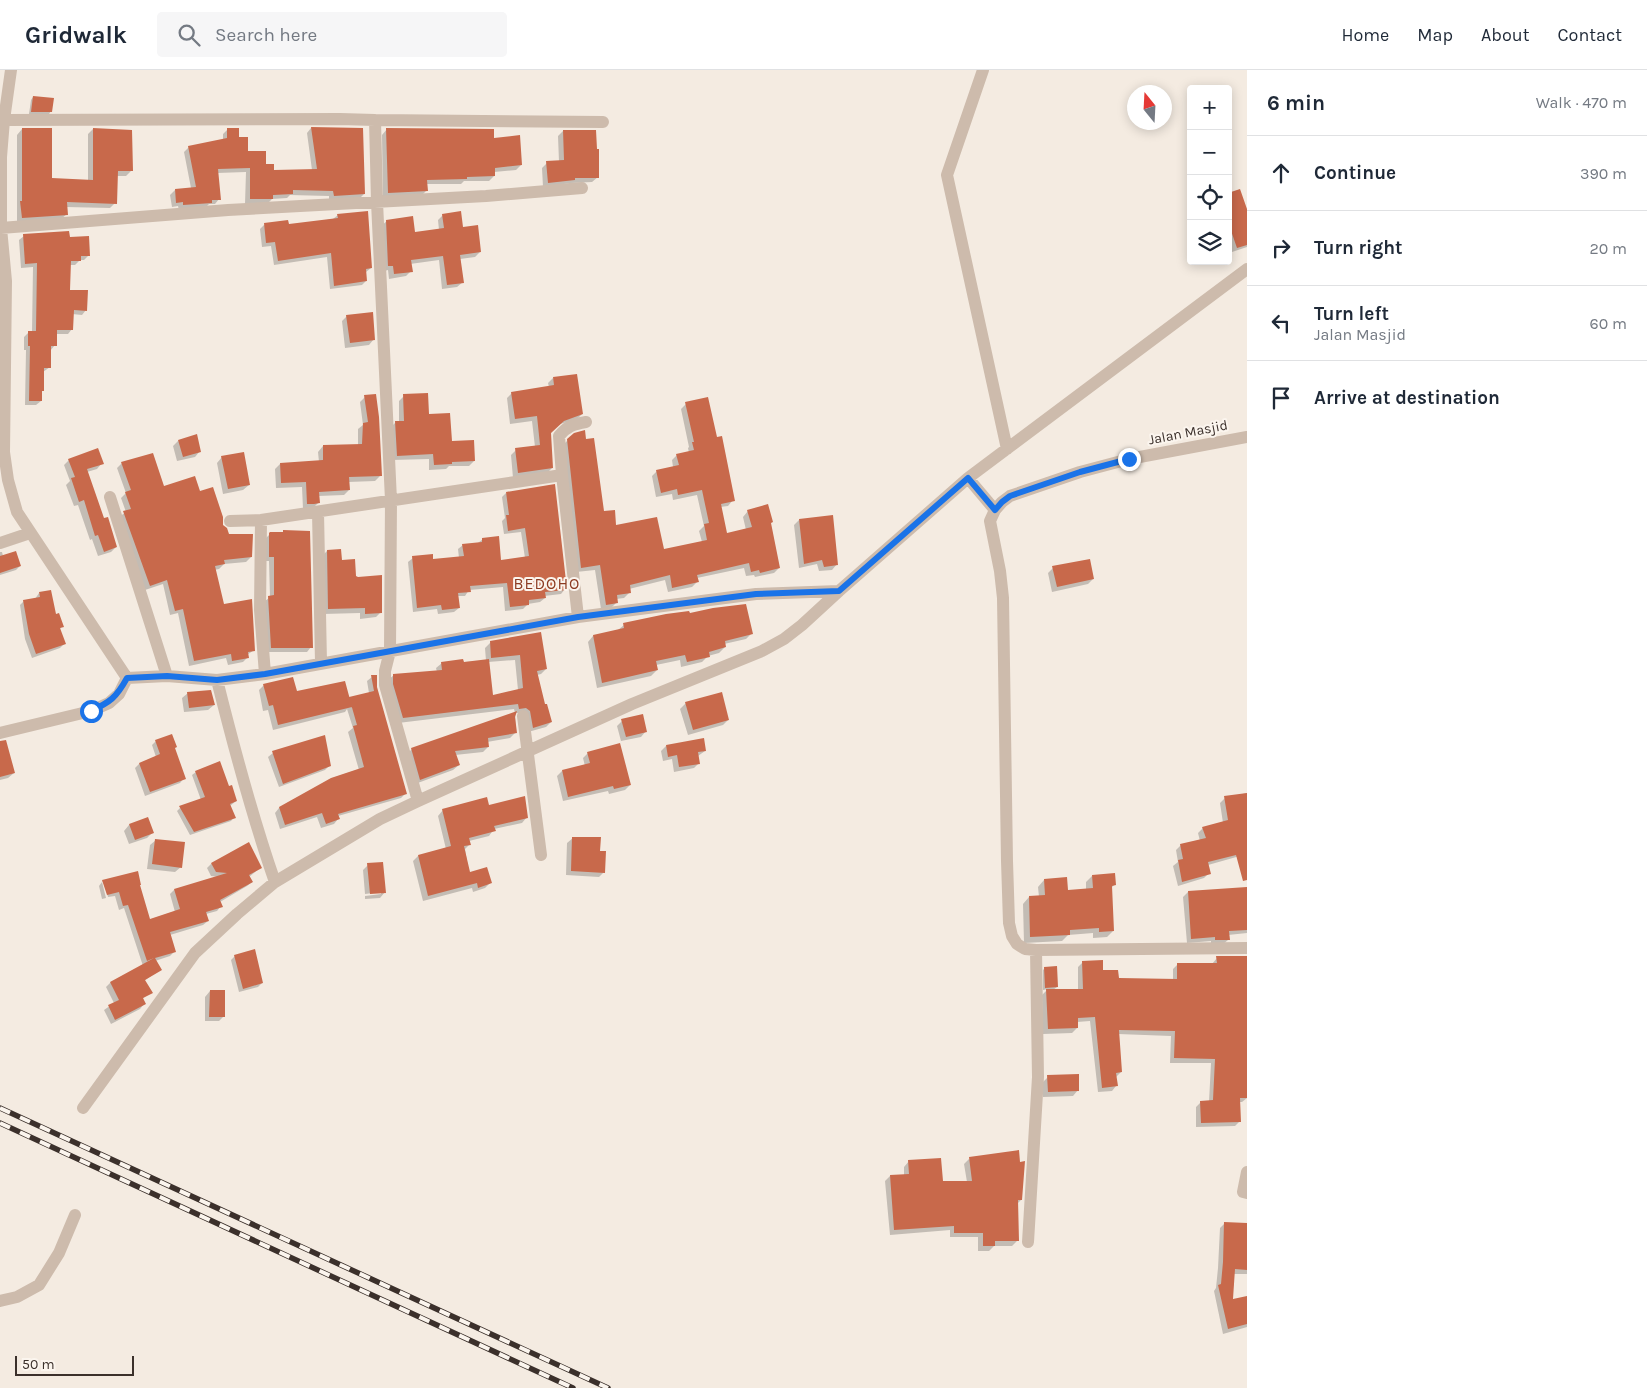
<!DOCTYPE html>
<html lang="en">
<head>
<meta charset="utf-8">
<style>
  body { margin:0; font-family:Karla,sans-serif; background:#f6f6f7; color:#1f2937 }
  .controls { position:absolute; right:15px; top:15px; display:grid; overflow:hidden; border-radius:5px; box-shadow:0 2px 12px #0003 }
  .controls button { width:45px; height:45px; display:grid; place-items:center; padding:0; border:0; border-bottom:1px solid #e0e1e3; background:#fff; color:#1f2937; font:25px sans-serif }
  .compass { position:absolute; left:1127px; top:15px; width:45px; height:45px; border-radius:50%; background:#fff; box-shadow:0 2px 12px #0003; rotate:342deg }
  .scale { position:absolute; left:15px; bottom:12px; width:119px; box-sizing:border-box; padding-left:5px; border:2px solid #3b302b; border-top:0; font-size:14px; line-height:18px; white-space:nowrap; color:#3b302b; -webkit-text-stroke:4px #fbf5ee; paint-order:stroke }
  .stop { position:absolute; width:15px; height:15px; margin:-11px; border:4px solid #1a73e8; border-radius:50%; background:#fff }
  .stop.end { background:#1a73e8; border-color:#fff; box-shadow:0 1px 5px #0008 }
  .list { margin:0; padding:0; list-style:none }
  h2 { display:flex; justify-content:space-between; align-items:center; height:65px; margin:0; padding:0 20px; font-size:21px }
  h2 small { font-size:16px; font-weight:400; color:#747a83 }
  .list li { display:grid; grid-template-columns:32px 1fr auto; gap:15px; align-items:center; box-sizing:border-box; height:75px; padding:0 20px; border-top:1px solid #e0e1e3 }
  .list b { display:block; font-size:19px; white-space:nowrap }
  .list p { margin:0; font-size:16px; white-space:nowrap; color:#747a83 }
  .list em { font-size:16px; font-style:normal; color:#747a83 }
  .icon { flex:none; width:28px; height:28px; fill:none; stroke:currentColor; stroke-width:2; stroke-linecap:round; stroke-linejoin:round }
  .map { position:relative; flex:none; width:1247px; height:1318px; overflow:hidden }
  header { display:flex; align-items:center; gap:30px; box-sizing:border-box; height:70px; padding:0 25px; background:#fff; border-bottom:1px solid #e0e1e3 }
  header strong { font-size:24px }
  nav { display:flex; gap:28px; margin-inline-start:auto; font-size:18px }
  .search { width:350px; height:45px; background:#f6f6f7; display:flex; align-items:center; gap:12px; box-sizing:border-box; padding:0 18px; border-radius:5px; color:#747a83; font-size:19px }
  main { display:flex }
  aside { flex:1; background:#fff }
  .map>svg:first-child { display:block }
  .shadow { fill:#0003; fill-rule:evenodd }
  .building { fill:#c8694b }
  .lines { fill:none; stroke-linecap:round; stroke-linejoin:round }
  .minor { stroke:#cdbbac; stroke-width:12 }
  .rail-casing { stroke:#3b302b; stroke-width:5.5 }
  .rail { stroke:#fbf5ee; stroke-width:4; stroke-dasharray:11; stroke-linecap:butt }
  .route { stroke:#1a73e8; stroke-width:6 }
  .labels { text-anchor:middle; stroke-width:4; stroke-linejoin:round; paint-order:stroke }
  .street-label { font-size:14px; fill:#3b302b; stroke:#fbf5ee }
  .quarter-label { font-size:16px; letter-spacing:1px; fill:#8c3b22; stroke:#fbf5ee }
</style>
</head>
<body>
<header>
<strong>Gridwalk</strong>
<div class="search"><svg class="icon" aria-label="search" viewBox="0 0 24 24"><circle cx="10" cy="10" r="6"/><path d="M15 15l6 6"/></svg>Search here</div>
<nav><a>Home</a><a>Map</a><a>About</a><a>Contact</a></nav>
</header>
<main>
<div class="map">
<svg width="1247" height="1318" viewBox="0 0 1247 1318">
  <rect width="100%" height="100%" fill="#f4ebe1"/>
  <path class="shadow" d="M33 27 51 41 49 44H29L31 30Z
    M311 58 361 59 364 124 359 129 329 130V126L290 125 287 128 272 129 267 134H245L246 102 217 103 219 129 215 134H209L206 137 179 140 178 136 172 137 170 125 175 120 191 118 184 82 189 77 223 70V64L228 59 238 69 247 82 272 101 312 100 307 63Z
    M22 59 51 109 88 111V64L93 59 131 101 126 106H117L115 133 110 138 66 137 67 144 61 149 17 153V65Z
    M387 59 493 69 521 95 516 100 494 102V106L489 111H464L461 114H426V121L421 126 383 128 382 65Z
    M563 61 598 107 592 112 571 113 543 117 542 98 547 93 559 92 558 66Z
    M1228 125 1247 143V177L1232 182 1228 172Z
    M338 145 371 198 366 202V211L362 215 330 219 327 187 274 195 271 176 262 177 260 159 264 155 288 156 333 149Z
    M443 145 462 159 480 182 475 187 460 189 463 212 457 217 442 219 439 190 410 194 411 201 406 206 389 209 388 200 384 201 381 156 387 151 414 163 439 160 438 150Z
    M24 166 68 168 89 185 84 190H80L75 195H70L69 221 86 240 82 245 72 244V259L68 264H55V275L50 281V297L43 302V320L41 323V331L36 335H25L26 280H24V267L29 262H32L33 197 21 198 19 170Z
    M347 246 374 269 369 275 345 278 342 251Z
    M553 308 582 344 577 349 557 355 550 363 552 398 547 403 513 408 511 385 516 380 535 377 532 351 510 354 507 328 512 323 549 317 548 313Z
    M404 326 428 346 450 372 474 391 469 396H449L446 399 429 400V389L392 390 391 357 396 352H399V331Z
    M365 327 380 406 375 411 348 412 349 420 344 425 318 426 319 432 313 438 303 439 302 417 276 418 275 399 280 394 319 392 318 382 323 376 358 375V359L363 355 360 332Z
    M686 334 716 368 733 430 728 436 720 437 726 464 746 460 743 447 748 441 770 454 779 498 774 503 755 507 754 505 746 506 744 498 697 508V512L692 517 668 522 665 510 629 519V523L624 528 616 529V533L611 538 601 539 595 500 576 502 563 375 568 370 603 443 615 456 663 480 702 472 699 461 704 456 697 425 673 430 672 424 656 427 652 406 657 401 673 397 672 390 677 385 689 383 688 378 689 377 681 339Z
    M178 371 200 381 195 387 177 391 173 376Z
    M222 387 249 415 243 420 223 424 217 393Z
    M69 390 102 393 97 399 87 402 103 450 116 477 111 482 98 486 92 469 90 470 78 435 74 436 66 415 70 411 64 395Z
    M122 393 164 418 199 423 228 465 251 487 246 492 224 494 219 499 214 500 223 535 254 580 247 585V588L243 592 228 595 226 588 189 596 178 543 170 545 163 514 145 520 119 447 126 442 121 428 126 423 117 398Z
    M506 423 565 519 561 524 544 526 545 528 540 532 528 534 523 539 505 541 503 517 469 520 465 526H458L459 538 454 542 438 544 437 539 413 542 408 492 413 488 432 490 459 488 458 479 463 475 478 473 483 469 500 492 525 488 521 462 504 464 502 451 505 448 502 427Z
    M799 450 837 494 832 500 819 501 817 494 799 498 794 455Z
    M271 463 311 577 307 582H267L264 532 270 527 269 491H265V469Z
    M327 481 341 491 355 506 381 542 376 547 360 549V543L323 544 322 486Z
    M0 482H2L3 486 20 496 16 500 0 505Z
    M1053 498 1093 509 1088 514 1052 522 1048 503Z
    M39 523 62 556 60 559 64 574 60 578 32 588 25 569 20 535 24 531 35 529Z
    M689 545 752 563 746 569 724 574 725 577 719 583 708 586 702 592 681 597 680 590 656 595 657 600 651 606 597 618 588 572 593 566 618 560 624 555Z
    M540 563 546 599 541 604 537 605 544 636 551 652 546 657 528 662 520 643H515L516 662 510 668 487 672 488 677 483 682 455 685 459 695 453 700 415 714 407 684 412 679 515 643 514 639 398 653 388 610 394 605 437 602 436 598 442 593 486 591 485 578 490 573ZM515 590 518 620 492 626 488 592Z
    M372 607 406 723 401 728 338 746V749L334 754 321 758 317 747 280 759 275 743 279 738 359 700 348 662 353 658 347 639 345 642 273 660 268 640 263 641 259 620 264 615 296 623 348 629 369 623 367 611Z
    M188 623 214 635 208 640 184 642 182 628Z
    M686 633 728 650 723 655 688 665 680 639Z
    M622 651 646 661 641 667 621 671 617 656Z
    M156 671 184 708 180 713 145 726 135 698 139 694 156 687 152 675Z
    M666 676 705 681 698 686 699 693 694 698 674 702 672 689 663 691 661 681Z
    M0 681 14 703 8 708 0 710Z
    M273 683 329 696 325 700 279 717 268 687Z
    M588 683 630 715 625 720 609 724 608 721 563 731 557 706 562 701 585 696 583 688Z
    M196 702 228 717 236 731 230 736 234 747 231 751 190 765 177 741 180 738 201 730 192 705Z
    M1247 723V784L1208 795 1209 803 1204 808 1178 816 1173 796 1178 792 1176 780 1181 775 1200 771 1198 763 1203 758 1223 753 1220 733 1225 728Z
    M488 736 527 747 522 753 494 759 489 766 469 771 470 774 465 779 469 804 490 813 485 818 473 822 472 818 423 831 413 791 418 786 446 779 438 746 443 740Z
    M148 749 153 762 147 768 129 774 124 761 129 755Z
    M573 768 599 783 604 802 599 807 566 805 567 773Z
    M156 770 181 797 175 802 147 799 150 775Z
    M248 774 260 798 249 807 252 812 247 816 220 832 221 836 217 841 206 844 208 851 203 855 170 865 174 882 170 886 155 891 160 899 144 911 151 922 142 929 144 934 140 939 111 954 104 940 114 933 106 917 110 913 143 896 124 838 119 840 115 826 108 827 104 812H102L103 811 138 816 149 850 175 842 170 824 174 820 219 807 211 806 207 798 211 794Z
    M368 795 385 822 380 828 365 829V826L381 824V822L365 824 363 800Z
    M1092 806 1114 815 1111 818 1113 861 1107 867 1093 868V863L1068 865 1062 871 1024 873 1023 834 1029 827H1039L1038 817 1044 810 1067 821 1086 820V812Z
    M102 812 106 828 102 829 99 816Z
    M1247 818V863L1228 865V870L1223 874 1211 875V871L1187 873 1183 827 1188 822Z
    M235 886 262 913 258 917 239 922 231 890Z
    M1217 888 1247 1028 1242 1032H1239L1240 1051 1235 1056 1196 1057V1037L1201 1032H1209L1211 993H1170L1171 966 1118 964 1121 1002 1116 1007V1016L1112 1021 1098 1022 1090 951 1077 952V958L1072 963 1043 964 1042 925 1048 919 1043 920V900L1045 898 1057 917 1053 920H1078V897L1083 892 1117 909 1173 910V899L1178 894H1212Z
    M210 921 224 946 219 951H205V927Z
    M1048 1007 1078 1020 1073 1026 1043 1027V1012Z
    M969 1089 1021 1130 1017 1134V1171L1012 1176H994L989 1181H978V1167H950V1160L890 1165 885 1111 890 1106 904 1105V1097L909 1091 942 1112H967L964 1094Z
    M1225 1153 1247 1177V1204H1234L1232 1231 1247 1227V1257L1223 1264 1214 1221 1216 1218 1218 1198 1220 1158Z"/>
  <path class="building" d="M33 26 54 28 52 42H31Z
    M311 57 363 58 365 124 334 126 333 121 293 120V124L273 125V129H250V98L218 99 221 130H212V133L183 135V132L176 133 175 119 196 117 188 76 227 68V58H239V67H248V81H266V94H274V100L317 99Z
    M22 58H52V108L93 110V58L132 60 133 101H118L117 134 67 132 68 145 22 148 20 131H22Z
    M386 58 494 59V68L520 65 522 95 495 98V106L467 107V109L427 110 428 121 388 123Z
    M563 60H596L597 79H599V108H575V110L548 113 546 91 564 90Z
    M1240 119 1247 139V175L1237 178 1228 152V123Z
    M368 141 372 198 366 199 367 211 334 216 331 183 278 191 275 172 266 173 264 153 288 150 289 154 338 148 337 144Z
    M461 141 463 157 478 155 481 182 460 185 464 213 447 215 443 186 411 190 413 202 394 204 393 196H388L386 150 413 146 415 162 444 158 442 144Z
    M69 161 70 167 89 166 90 186H81V191H71L70 220H88L87 241 74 240 73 260H57V276H51V298H44V321H42V331H29L30 276H28V261H36L37 193 25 194 23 164Z
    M373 242 375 270 350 273 346 245Z
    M577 304 583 344 564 351 551 363 553 398 518 403 515 378 540 375 537 346 515 349 511 322 554 315 553 307Z
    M428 323 429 344 450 343 452 371 474 370 475 391 452 392V394L434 395 433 384 397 386 395 351H404L403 324Z
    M376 324 379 347 382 406 349 407 350 420 319 422 320 433 314 434H307L306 412 281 413 280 393 323 390V375L362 374 363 353 368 352 364 325Z
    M708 327 717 367 722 366 735 431 721 434 727 463 752 457 747 440 768 434 773 452 771 453 780 498 760 503 759 500 751 502 749 493 697 505 699 512 672 518 670 505 630 515 631 523 617 525 618 533 606 535 600 495 581 498 567 369 574 363 585 360 586 369 594 368 604 441 615 440 616 455 657 447 664 479 707 470 704 454 709 453 702 420 678 425 677 419 661 423 656 400 679 395 676 384 694 380 692 372H694L685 332Z
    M197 364 201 382 183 387 178 370Z
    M98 378 104 394 87 399 104 448 108 447 117 477 104 482 98 465 95 466 84 430 79 432 71 408 75 407 68 389Z
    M244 382 250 415 228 419 221 386Z
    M153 383 164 416 195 406 200 421 213 417 223 447V455L227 458 229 464H253L252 487 224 490 225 494 215 496 224 534 252 529 255 581 248 582 249 588 232 591 231 584 194 591 183 539 175 541 167 510 150 516 123 441 131 439 125 422 131 420 121 392Z
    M555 414 567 520 545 522 546 528 529 530V535L510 537 507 513 470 516 471 522 458 523 460 538 442 540 441 535 417 538 412 486 433 484V489L464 486 462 474 482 472V468L499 466 501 490 529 486 525 458 508 461 506 445H509L506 422Z
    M833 445 838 495 824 497 822 490 804 494 799 449Z
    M283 460 310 461 313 578H271L268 526 274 525V487H269V463L270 462H283Z
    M341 479 342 490 355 489 356 506 358 507 382 505V543L365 544V538L328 539 327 480Z
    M16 481 21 496 0 503V486Z
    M1090 489 1094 509 1057 517 1052 496Z
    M51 520 56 544 59 543 64 557 60 558 66 574 36 584 29 564 23 530 40 527 39 522Z
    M746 534 753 564 725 571 726 577 709 582 710 587 687 592 685 585 656 591 658 600 602 613 593 565 624 558 623 553 666 544 689 541 690 543 713 538Z
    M541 562 547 599 537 601 545 634H547L552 652 533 658 530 641 526 638 519 639 518 634 403 648 393 614V604L442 600 441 592 463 589 464 592 489 589 493 625 523 618 520 585 491 588 490 571Z
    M371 605H377V617L407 724 338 744 340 749 326 754 322 743 285 755 279 737 331 708 364 697 353 656 357 655 349 627 374 621Z
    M293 607 297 621 345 611 352 637 278 655 273 635 269 636 263 614Z
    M211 620 215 635 189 638 187 622Z
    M722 622 729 650 693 660 685 632Z
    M517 641 515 647 517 663 488 668 489 677 455 681 460 695 420 710 411 678Z
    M643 644 647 662 626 667 621 649Z
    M172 664 177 677 175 678 186 709 150 722 139 693 160 684 155 670Z
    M325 665 331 696 283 714 272 681Z
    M704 668 706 681 698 682 700 694 679 697 677 685 668 687 666 675Z
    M6 670 15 703 0 707V671Z
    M620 673 631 715 614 719 613 716 568 727 562 700 590 693 587 682Z
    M220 691 229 716 232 715 237 731 230 734 236 748 194 762 179 736 205 727 195 701Z
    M1247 723V810L1243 811 1236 785 1208 792 1211 804 1182 812 1178 790 1183 789 1180 774 1206 768 1202 757 1228 750 1224 726Z
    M525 726 528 748 494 756 496 761 469 768 471 775 464 776 470 802 487 797 492 813 478 818 477 813 428 826 418 785 451 776 442 739 487 727 489 735Z
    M148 747 154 763 135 770 129 754Z
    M572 767H601L600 781H606L605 803 571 801Z
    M155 769 185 772 182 798 152 794Z
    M249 772 262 798 249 805 253 812 220 830 223 837 206 842 209 851 170 862 176 882 155 888 162 900 145 910 153 923 143 928 146 934 115 950 108 935 119 930 110 912 154 888 147 891 128 835 123 836 119 822 107 825 102 810 138 801 141 815H140L150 849 180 839 174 819 227 803 216 802 211 793Z
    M383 792 386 823 370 824 367 793Z
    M1115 803 1116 815 1112 816 1114 861 1099 862V858L1070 860V865L1030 867 1029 826 1045 825 1044 809 1067 807 1068 820 1093 818 1092 805Z
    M1247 817V860L1229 861 1230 870H1215V867L1191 869 1188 821Z
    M255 879 263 913 243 919 234 885Z
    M1216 886H1247V1028H1240L1241 1052 1201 1053 1200 1031 1213 1030 1215 989 1174 988 1175 961 1119 960 1122 1002 1116 1003 1118 1016 1102 1018 1095 947 1078 948V958L1048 959 1046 919H1083L1082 891 1103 890V900H1118L1119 908 1177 909V893H1217Z
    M1057 896 1058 917 1045 918 1044 897Z
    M210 920H225V947H209Z
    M1079 1004V1021L1048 1022 1047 1005Z
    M1019 1080 1020 1092 1025 1091 1022 1130H1018L1019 1171H995V1176H983V1163H954V1156L894 1160 890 1105 909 1104 908 1090 941 1088 943 1111H972L969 1087Z
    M1224 1152 1247 1153V1200L1235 1199 1233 1229 1247 1226V1254L1228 1259 1218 1215 1221 1214 1223 1192Z"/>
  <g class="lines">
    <path class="minor" d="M11 0 4 50 1 87V158L6 211 4 382 8 410 17 442 127 608 167 606 217 610 265 604 578 547 756 524 839 521 968 408 1247 199
      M983 0 947 105 1007 379
      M4 50 340 49 375 50 377 132 391 430 390 581 385 601V615L418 731
      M375 50 603 52
      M1 158 228 140 486 126 582 118
      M1247 367 1129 389 1080 402 1010 426 1002 432 995 440 990 451 1000 501 1003 528 1007 791 1009 853 1012 866 1017 874 1025 879 1036 880 1247 878
      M562 405 559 366C567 356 574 354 586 352
      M968 408 995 440
      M110 427 167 606
      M318 442 321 593
      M261 450 260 540 265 604
      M230 451 261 450 562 405 578 547
      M0 473 30 463
      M217 610C234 678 252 746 275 812
      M523 646 541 785
      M0 663 91 641 109 633 119 624 127 608
      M83 1038 195 883 237 844 275 812 380 749 418 731 632 634 762 581 784 569 802 555 839 521
      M1247 1102 1243 1122 1247 1123
      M1028 1172 1038 1007 1036 880
      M0 1231 17 1227 39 1215 59 1183 75 1145"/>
    <g class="rail-casing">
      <path id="rail" d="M0 1038 608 1318
        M0 1053 573 1318"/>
    </g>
    <use href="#rail" class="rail"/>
  </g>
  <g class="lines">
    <path class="route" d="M91 641C110 632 116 628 127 608L167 606 217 610 265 604 578 547 756 524 839 521 968 408 995 440 1002 432 1010 426 1080 402 1129 389"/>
  </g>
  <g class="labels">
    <g class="street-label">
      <text transform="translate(1188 362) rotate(-11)" y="5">Jalan Masjid</text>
    </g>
    <g class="quarter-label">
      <text x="547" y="519">BEDOHO</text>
    </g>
  </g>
</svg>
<div class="controls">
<button>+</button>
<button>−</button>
<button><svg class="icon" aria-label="locate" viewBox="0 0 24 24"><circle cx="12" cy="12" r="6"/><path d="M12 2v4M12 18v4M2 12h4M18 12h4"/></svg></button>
<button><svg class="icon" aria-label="layers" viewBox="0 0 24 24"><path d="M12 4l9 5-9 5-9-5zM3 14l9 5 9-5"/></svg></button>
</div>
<svg class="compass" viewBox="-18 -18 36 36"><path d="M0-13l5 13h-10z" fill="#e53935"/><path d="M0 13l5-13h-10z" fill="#747a83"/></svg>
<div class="scale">50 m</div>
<div class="stop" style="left:91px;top:641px"></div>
<div class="stop end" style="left:1129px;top:389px"></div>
</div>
<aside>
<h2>6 min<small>Walk · 470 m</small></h2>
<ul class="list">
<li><svg class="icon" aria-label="ahead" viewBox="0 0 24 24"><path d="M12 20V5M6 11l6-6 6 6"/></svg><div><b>Continue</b></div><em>390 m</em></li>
<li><svg class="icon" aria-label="right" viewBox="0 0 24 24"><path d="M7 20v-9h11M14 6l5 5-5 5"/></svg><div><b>Turn right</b></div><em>20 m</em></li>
<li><svg class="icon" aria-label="left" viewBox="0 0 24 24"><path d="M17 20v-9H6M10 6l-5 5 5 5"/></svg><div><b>Turn left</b><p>Jalan Masjid</p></div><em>60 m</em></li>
<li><svg class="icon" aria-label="arrive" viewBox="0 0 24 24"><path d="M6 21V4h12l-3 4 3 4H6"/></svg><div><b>Arrive at destination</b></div></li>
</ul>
</aside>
</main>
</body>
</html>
